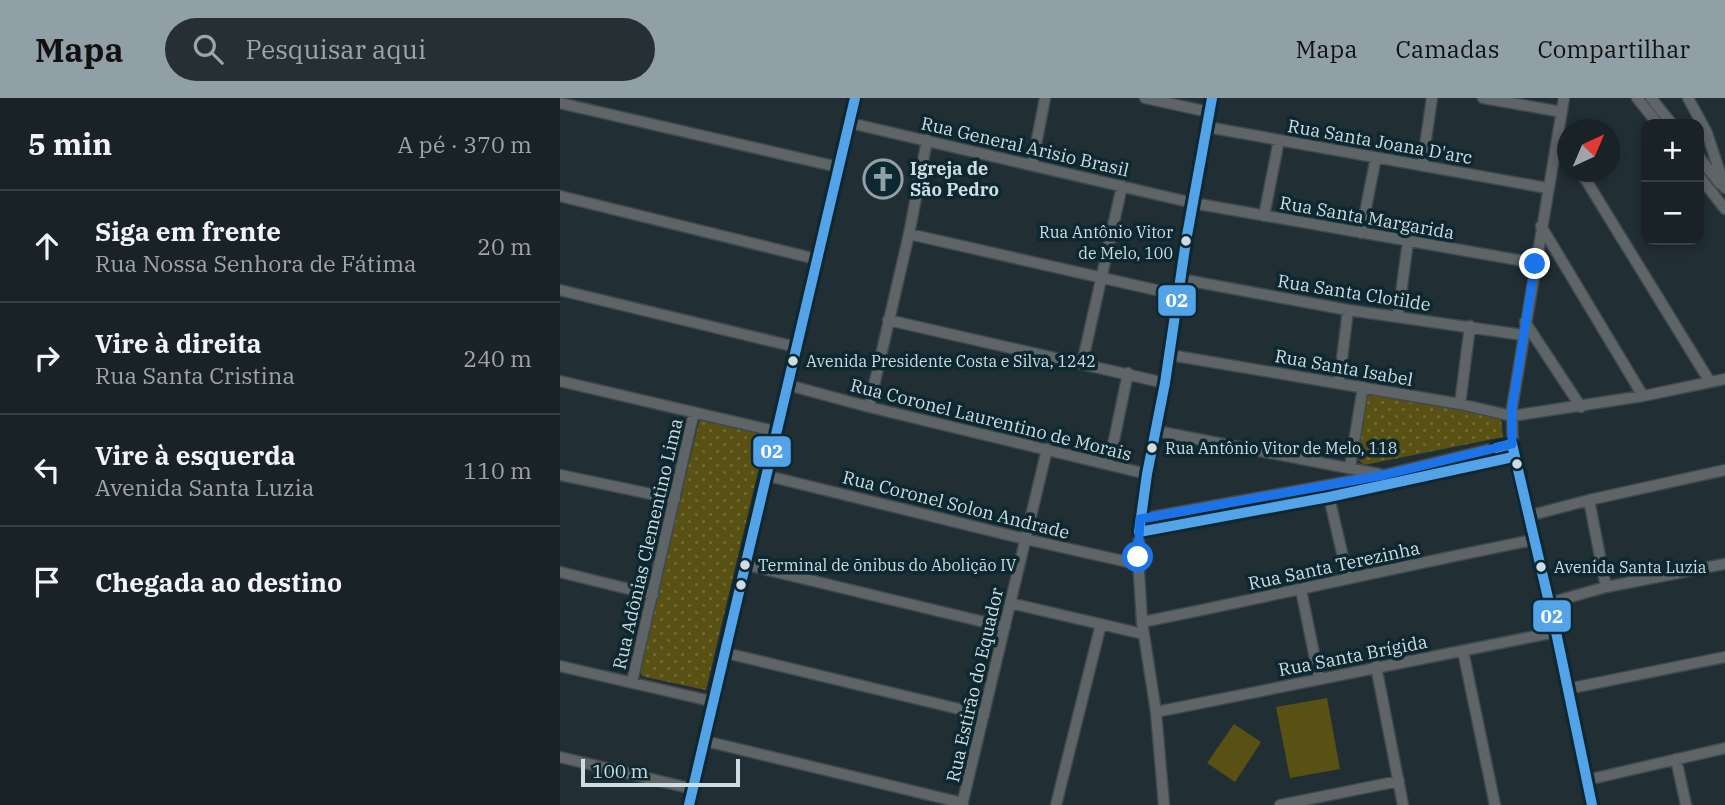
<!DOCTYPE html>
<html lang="pt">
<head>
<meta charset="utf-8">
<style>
  body { margin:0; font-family:"IBM Plex Serif",serif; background:#262f33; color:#f1f3f6 }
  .controls { position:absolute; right:21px; top:21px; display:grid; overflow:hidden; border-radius:14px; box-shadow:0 4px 10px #0003 }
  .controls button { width:63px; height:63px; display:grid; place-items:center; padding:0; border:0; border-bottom:2px solid #373f44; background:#192227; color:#f1f3f6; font:35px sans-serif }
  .compass { position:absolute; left:997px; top:21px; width:63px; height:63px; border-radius:50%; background:#192227; box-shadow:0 4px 10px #0003; rotate:44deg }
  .scale { position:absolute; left:21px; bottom:18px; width:159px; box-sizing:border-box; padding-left:7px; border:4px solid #cedce3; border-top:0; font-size:19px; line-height:24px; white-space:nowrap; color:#cedce3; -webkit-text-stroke:5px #0e2831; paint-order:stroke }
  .stop { position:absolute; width:21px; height:21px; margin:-16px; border:5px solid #1a73e8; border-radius:50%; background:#fff }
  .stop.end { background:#1a73e8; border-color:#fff; box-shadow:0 2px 7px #0008 }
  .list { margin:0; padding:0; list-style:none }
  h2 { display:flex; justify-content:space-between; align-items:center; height:91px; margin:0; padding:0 28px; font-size:30px }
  h2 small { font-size:23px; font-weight:400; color:#9fa4a7 }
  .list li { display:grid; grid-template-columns:46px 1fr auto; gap:21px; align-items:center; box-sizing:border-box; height:112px; padding:0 28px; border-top:2px solid #373f44 }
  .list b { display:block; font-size:26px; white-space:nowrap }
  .list p { margin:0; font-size:23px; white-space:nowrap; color:#9fa4a7 }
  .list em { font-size:23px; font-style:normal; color:#9fa4a7 }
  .icon { flex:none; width:38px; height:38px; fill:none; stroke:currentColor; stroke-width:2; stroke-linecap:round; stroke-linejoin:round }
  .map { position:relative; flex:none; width:1165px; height:707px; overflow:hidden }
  header { display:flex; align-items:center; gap:42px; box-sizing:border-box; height:98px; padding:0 35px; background:#919fa6; color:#111 }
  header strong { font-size:33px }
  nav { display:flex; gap:38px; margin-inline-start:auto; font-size:24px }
  .search { width:490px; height:63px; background:#262f33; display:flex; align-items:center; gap:18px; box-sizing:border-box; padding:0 24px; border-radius:38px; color:#9fa4a7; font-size:26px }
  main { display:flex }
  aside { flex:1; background:#192227 }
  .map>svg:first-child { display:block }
  .grass { fill:#595113 }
  .park { fill:url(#park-dots) }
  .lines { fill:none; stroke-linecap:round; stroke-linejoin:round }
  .minor-casing { stroke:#3e494e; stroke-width:13 }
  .minor { stroke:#5f6466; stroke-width:10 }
  .bus-1-casing { stroke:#0e2831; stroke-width:16 }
  .bus-1 { stroke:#53a3e8; stroke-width:10 }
  .route { stroke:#1a73e8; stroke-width:9 }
  .bus-dot { fill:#cedce3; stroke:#0e2831; stroke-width:2.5 }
  .labels { text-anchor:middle; stroke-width:7; stroke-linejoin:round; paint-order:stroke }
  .bus-label { font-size:16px; fill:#cedce3; stroke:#0e2831; text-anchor:start }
  .street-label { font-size:18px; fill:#cedce3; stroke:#0e2831 }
  .poi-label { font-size:18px; font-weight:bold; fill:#cedce3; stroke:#0e2831; text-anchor:start }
  .line-badge { stroke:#0e2831; stroke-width:2.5 }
  .badge-label { font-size:19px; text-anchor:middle; font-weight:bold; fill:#fff }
</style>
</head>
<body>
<header>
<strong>Mapa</strong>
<div class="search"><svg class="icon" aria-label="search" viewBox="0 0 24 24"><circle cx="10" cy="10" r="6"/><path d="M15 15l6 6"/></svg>Pesquisar aqui</div>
<nav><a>Mapa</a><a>Camadas</a><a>Compartilhar</a></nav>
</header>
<main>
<aside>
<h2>5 min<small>A pé · 370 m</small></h2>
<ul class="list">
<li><svg class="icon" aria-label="ahead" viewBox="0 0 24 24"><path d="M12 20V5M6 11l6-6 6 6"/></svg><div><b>Siga em frente</b><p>Rua Nossa Senhora de Fátima</p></div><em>20 m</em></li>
<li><svg class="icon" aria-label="right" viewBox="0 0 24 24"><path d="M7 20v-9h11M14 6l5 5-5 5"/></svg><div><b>Vire à direita</b><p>Rua Santa Cristina</p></div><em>240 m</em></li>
<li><svg class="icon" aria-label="left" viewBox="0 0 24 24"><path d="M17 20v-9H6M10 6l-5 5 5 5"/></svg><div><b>Vire à esquerda</b><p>Avenida Santa Luzia</p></div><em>110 m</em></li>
<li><svg class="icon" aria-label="arrive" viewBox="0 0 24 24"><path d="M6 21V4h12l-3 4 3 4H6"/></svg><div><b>Chegada ao destino</b></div></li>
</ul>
</aside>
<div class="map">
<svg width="1165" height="707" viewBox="0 0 1165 707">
  <defs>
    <pattern id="park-dots" width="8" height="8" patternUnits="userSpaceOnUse" patternTransform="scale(1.75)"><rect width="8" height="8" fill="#595113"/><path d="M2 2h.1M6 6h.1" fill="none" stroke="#706935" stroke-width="1.8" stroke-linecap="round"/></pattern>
  </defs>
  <rect width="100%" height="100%" fill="#212e34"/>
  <path class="grass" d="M767 600 780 671 730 680 716 609Z
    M674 626 701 644 675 684 647 665Z"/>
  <path class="park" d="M806 295 941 320 943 339 804 367 797 360Z
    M142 321 197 333 206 340 146 592 85 579 82 578 79 569 139 324Z"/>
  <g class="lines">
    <g class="minor-casing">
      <path id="minor" d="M585 0 649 14
        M923 0 1002 14
        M1004 0 952 310 953 359 996 534 1032 707
        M1077 0 1098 26
        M1091 0 1112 26
        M1128 0 1147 35 1165 90
        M0 5 278 69
        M290 25 633 105 975 165
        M647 29 987 90
        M998 36 1007 52
        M1139 59 1160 86
        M472 67 485 0
        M862 68 872 0
        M1021 74 1150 284
        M1139 78 1165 111
        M0 98 256 161
        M704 118 719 42
        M981 128 1083 298
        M801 135 816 59
        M349 136 618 197
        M620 181 788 212 963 237
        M0 192 236 249
        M838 218 848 143
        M328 222 605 285
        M965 224 1021 309
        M610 257 900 306 952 318 1083 298 1165 281
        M522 266 562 88
        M0 283 218 334
        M779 285 788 212
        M228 287 309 309 587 376
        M900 306 910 228
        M309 309 349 136 367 42
        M596 333 819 376
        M549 366 568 275
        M790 369 803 289
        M0 377 115 401
        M208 378 465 441 577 466
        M768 395 788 480
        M1029 402 1046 489
        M968 418 1029 402 1165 372
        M580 421 824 377 952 346
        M579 434 769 399 953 359
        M187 467 445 529
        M0 474 93 497
        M741 492 759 580
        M450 505 583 536
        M989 505 1046 489 1165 466
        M582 524C713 498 842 468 973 442
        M903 553 935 707
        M166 555 424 617
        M0 568 155 604
        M816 568 843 707
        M72 584 134 314
        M1007 591 1165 559
        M596 614 996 534
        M145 643 403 705
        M0 659 133 691
        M1116 661 1126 707
        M1027 682 1165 650
        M129 707 295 0
        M402 707 487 351
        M496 707 541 526
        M604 707 596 614 582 524 578 459 580 421 587 376 605 285 626 143 652 0
        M720 707 839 683"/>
    </g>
    <use href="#minor" class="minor"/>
    <g class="bus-1-casing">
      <path id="bus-1" d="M652 0 626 143 605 285 587 376 579 434 769 399 953 359
        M936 350 952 346 996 534 1032 707
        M129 707 295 0"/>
    </g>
    <use href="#bus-1" class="bus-1"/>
  </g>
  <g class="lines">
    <path class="route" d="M578 459 580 421 824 377 952 346V310L975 166"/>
  </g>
  <defs>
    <g id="church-ring" transform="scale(2.0125)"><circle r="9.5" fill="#0e2831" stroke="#919fa6" stroke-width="1.5"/><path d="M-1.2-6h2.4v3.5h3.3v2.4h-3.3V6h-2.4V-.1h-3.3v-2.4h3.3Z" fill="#919fa6"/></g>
  </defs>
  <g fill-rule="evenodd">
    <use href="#church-ring" x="323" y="81"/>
  </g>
  <g class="bus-dot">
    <circle cx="626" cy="143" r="6"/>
    <circle cx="233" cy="263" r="6"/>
    <circle cx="592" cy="350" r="6"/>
    <circle cx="957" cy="366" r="6"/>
    <circle cx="185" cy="467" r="6"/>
    <circle cx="981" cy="469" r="6"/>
    <circle cx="181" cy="487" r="6"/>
  </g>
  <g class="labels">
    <g class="bus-label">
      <text x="613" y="140" text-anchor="end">Rua Antônio Vitor<tspan x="613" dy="21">de Melo, 100</tspan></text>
      <text x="246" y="269">Avenida Presidente Costa e Silva, 1242</text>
      <text x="605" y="356">Rua Antônio Vitor de Melo, 118</text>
      <text x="198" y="473">Terminal de õnibus do Abolição IV</text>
      <text x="994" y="475">Avenida Santa Luzia</text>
    </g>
    <g class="street-label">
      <text transform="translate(820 44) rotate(10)" y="6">Rua Santa Joana D'arc</text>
      <text transform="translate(465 49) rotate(13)" y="6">Rua General Arisio Brasil</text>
      <text transform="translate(807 120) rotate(10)" y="6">Rua Santa Margarida</text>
      <text transform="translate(794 195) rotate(9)" y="6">Rua Santa Clotilde</text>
      <text transform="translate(784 270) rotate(10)" y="6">Rua Santa Isabel</text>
      <text transform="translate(431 322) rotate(14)" y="6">Rua Coronel Laurentino de Morais</text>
      <text transform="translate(396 407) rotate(14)" y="6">Rua Coronel Solon Andrade</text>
      <text transform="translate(88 446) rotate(-77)" y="6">Rua Adônias Clementino Lima</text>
      <text transform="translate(774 468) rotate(-12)" y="6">Rua Santa Terezinha</text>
      <text transform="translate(793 558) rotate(-11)" y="6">Rua Santa Brígida</text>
      <text transform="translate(415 587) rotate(-77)" y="6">Rua Estirão do Equador</text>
    </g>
    <g class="poi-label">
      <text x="350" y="77">Igreja de<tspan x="350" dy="21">São Pedro</tspan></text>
    </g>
  </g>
  <g class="line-badge">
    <rect x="597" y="186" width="40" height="33" rx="7" fill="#53a3e8"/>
    <rect x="192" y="337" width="40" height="33" rx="7" fill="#53a3e8"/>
    <rect x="972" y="501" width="40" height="34" rx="7" fill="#53a3e8"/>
  </g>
  <g class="badge-label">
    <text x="617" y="209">02</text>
    <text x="212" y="360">02</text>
    <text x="992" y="525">02</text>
  </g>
</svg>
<div class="controls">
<button>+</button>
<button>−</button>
</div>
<svg class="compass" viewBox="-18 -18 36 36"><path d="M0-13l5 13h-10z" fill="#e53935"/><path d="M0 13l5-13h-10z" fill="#9fa4a7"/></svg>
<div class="scale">100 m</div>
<div class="stop" style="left:578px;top:459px"></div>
<div class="stop end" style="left:975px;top:166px"></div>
</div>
</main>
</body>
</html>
